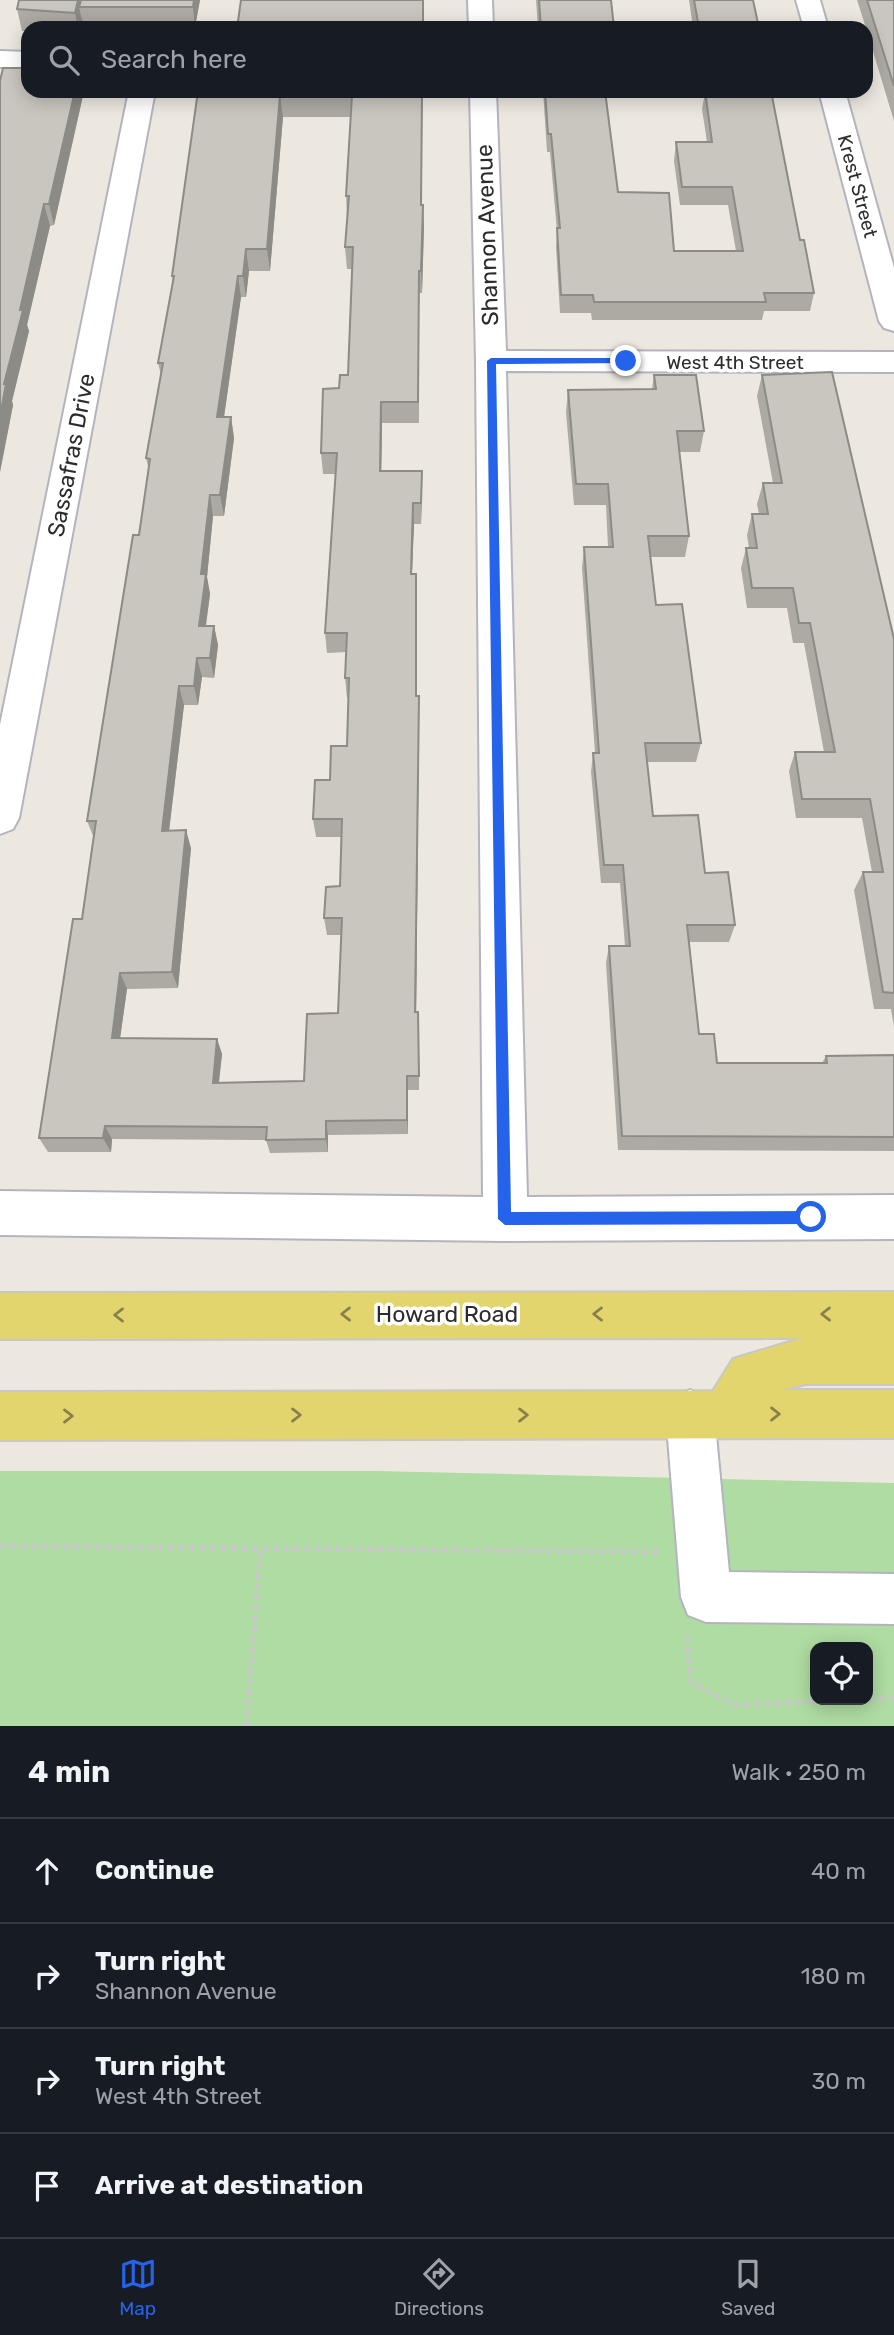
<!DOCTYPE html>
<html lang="en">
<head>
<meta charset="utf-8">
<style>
  body { margin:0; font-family:Rubik,sans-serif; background:#242831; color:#f1f3f6 }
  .controls { position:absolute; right:21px; bottom:21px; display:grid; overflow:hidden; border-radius:14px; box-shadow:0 4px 18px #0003 }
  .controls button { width:63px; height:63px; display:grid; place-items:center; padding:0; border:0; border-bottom:2px solid #363941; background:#171b24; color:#f1f3f6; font:35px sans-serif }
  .stop { position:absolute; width:21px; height:21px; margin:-16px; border:5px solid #2563eb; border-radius:50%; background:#fff }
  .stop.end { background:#2563eb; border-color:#fff; box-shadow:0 2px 7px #0008 }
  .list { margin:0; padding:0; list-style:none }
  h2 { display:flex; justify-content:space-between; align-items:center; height:91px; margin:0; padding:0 28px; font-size:30px }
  h2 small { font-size:23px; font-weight:400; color:#9ea1a6 }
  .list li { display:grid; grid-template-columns:46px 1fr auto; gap:21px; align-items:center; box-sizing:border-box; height:105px; padding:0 28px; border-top:2px solid #363941 }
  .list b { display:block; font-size:26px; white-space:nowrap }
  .list p { margin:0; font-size:23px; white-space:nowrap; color:#9ea1a6 }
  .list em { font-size:23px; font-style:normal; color:#9ea1a6 }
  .icon { flex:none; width:38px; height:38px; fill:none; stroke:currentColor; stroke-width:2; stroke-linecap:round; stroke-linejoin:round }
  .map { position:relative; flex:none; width:894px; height:1726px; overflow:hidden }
  .search { position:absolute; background:#171b24; box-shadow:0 4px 18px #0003; left:21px; right:21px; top:21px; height:77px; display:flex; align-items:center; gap:18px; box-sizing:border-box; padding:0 24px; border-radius:21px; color:#9ea1a6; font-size:26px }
  .sheet { height:511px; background:#171b24 }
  nav { display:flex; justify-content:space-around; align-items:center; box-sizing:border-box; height:98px; border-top:2px solid #363941; background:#171b24; font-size:19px; color:#9ea1a6 }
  nav a { display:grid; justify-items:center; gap:4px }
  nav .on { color:#2563eb }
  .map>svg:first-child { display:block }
  .green { fill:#afdca2; fill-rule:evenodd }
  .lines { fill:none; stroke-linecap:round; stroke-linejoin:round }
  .minor-casing { stroke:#b3b4be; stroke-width:4 }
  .major-casing { stroke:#c8c8c8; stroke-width:4 }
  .path { stroke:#c8c8c8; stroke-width:5; stroke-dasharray:6 4.5; stroke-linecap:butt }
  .minor { fill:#fff; fill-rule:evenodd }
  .major { fill:#e2d56e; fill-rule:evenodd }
  .wall { fill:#acaaa3; fill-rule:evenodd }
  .shaded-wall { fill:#8c8b85 }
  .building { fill:#c8c6be; stroke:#8c8b85; stroke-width:2; fill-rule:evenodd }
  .oneway { stroke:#87804d }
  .route { fill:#2563eb }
  .labels { text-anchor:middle; stroke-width:7; stroke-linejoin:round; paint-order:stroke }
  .far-street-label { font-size:19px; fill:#2c2c2c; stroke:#fff }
  .street-label { font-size:23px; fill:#2c2c2c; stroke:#fff }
</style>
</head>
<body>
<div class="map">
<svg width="894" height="1726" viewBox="0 0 894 1726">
  <rect width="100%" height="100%" fill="#ece8e0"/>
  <path class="green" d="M0 1471H375L894 1483V1726H0ZM815 1647H868V1700H815Z"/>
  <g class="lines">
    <g class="minor-casing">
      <path id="minor" d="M468 0H492L493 28H469Z
        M796 0H820L828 28H804Z
        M0 51 28 52V68L0 67Z
        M129 91H155L19 818 13 829 0 834V725Z
        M470 91H496L506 351 894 352V372L506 371 527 1197 894 1195V1239L505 1241 0 1235V1191L483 1197 476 361Z
        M819 91H845L894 268V331L884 328 879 321Z
        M690 1390 707 1397 714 1414 729 1572 894 1574V1624L706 1622 688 1615 681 1597 666 1414 673 1397Z"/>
    </g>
    <g class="major-casing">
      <path id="major" d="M894 1292V1384H805L783 1390H894V1438L0 1440V1392L713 1391 733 1359 803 1338 0 1339V1293Z"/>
    </g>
    <path class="path" d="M0 1546 657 1552
      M687 1636 691 1682 734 1705 852 1700
      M868 1699 894 1698
      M246 1726 261 1548"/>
    <use href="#minor" class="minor"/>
    <use href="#major" class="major"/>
  </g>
  <path class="wall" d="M200 0 195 27 83 26V24L82 28H28V31H22L17 9Z
    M536 0H611L614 28H538Z
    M689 0H753L759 28H693Z
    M857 0H894V121L866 28Z
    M28 91H84L54 225 50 226 27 325 29 331 12 401 13 405 0 472Z
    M198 91H423L421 205H423L424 227 422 293H419V423H382L381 471 422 492 421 524H414L412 574H416V696H419V715L416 1012 419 1028V1090H408V1134L328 1135V1152L270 1153 266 1140 112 1139 111 1152H48L39 1138 82 919 94 838 87 821 139 535 149 470 146 458 161 375 158 363 173 282 172 276ZM283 117H351L346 196 347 218 345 247 347 269H352L348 375 339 388 321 453 323 474H336L325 633 327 653 346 652 345 678 347 698H349L347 746 330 780 313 819 316 837H341L340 886 324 918 327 935H341L338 1013 304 1081 219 1083 222 1054 217 1039 120 1038 127 989 178 988 191 848 169 831 184 705H198L202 677 214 678 218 645 214 626H206L210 594 207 577 213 516H224L234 438 231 417H224L241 297H246L249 271H270Z
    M543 91H605L618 192 674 251H736L728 205H680L674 161 676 142H707L702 109 704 98 702 91H771L800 240 814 293 810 311H764L762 320H592L591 313H560L556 247 557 231 550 152H547Z
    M654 375 704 431 700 452H679L689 536 685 557H650L656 605 701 743 696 762H647L653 816 705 873 735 925 729 942H689L699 1034 717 1063H822L826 1056 894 1055V1151L618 1150 606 963 609 946H625L620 883H601L591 772 593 753H595L582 568 584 547H608L606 505H574L566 412 568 390 652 389Z
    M762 375 894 639V1027L891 1009H874L854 890 863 872H872L862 818H796L789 771 795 752H824L804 643H793L787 608H747L741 568 746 548H749L747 535 752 514H759L757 504 763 483H773L757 396Z"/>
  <path class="shaded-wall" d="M78 0H88L79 7 83 24 82 28H78L75 13Z
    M194 0H200L195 27 193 7Z
    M75 91H84L54 225 49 204Z
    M280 95 283 117 270 271 267 249Z
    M44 204 50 226 27 325 29 331 12 401 13 405 0 472V416L4 384 20 310Z
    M423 205 424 227 422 293 421 271Z
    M246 249 249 271 246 297 243 276Z
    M238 276 241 297 221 438 217 417Z
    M381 402 382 423 381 492 380 471Z
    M231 417 234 438 224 516 220 495Z
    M422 471V492L421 524V503Z
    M210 495 213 516 207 577 210 594 203 645 199 626 201 574Z
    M413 503 414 524 411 594V574Z
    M214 626 218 645 214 678 210 658Z
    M197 658 202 677 198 705 194 686Z
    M179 686 184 705 167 848 162 831Z
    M419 696V715L416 1028 415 1012Z
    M186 830 191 848 178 988 172 972Z
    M120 973 127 989 118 1053 112 1038Z
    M217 1039 222 1054 217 1098 213 1083Z
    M407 1076 408 1090V1134L407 1120Z
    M326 1121 328 1135V1152L326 1139Z
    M105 1126 112 1139 111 1152 103 1138Z"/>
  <path class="building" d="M19 0H78L75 13 17 9Z
    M81 0H194L193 7H79Z
    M241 0H423V28H237Z
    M539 0H611L614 28H541Z
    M694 0H753L759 28H699Z
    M867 0H894V86Z
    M3 68H28V91H75L49 204H44L20 310H23L4 384H6L0 416V81Z
    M198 91H422L421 205H423L421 271H419L418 402H381L380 471H422L421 503H413L411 574H416V696H419L415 1012H418L419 1076H407V1120L326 1121V1139L266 1140 267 1127 105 1126 103 1138H39L73 919H82L96 821H87L133 535H139L150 459 146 458 163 363H158L174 276H172ZM280 95H352L346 196H349L345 247H353L348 375H340L339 388 323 389 321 453H337L325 633H347L345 678H349L347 746H331L330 780H315L313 819H342L340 886 326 887 324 918H342L338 1013 307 1014 304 1081 213 1083 217 1039 112 1038 120 973 172 972 186 830 162 831 179 686H194L197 658H210L214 626H199L206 574H201L210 495H220L231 417H217L238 276H243L246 249H267Z
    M545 91H605L618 192 669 193 674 251H743L732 187H682L676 142H712L705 91H771L800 240H804L814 293H764L766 302H594L593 295H561L557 228H560L551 134H548Z
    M832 372 894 639V993L883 992 863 872H883L870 799H802L795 752H835L810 623H799L793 588H752L746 548H757L752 514H768L763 483H782L762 375Z
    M654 375H696L704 431H677L689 536H648L656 605 682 604 701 743H645L653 816 698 815 705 873 728 872 735 925H687L699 1034H714L717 1063H827L826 1056 894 1055V1137L622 1136 609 946H630L623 865H604L593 753H599L584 547H613L608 484H576L568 390 656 389Z"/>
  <defs><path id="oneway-chevron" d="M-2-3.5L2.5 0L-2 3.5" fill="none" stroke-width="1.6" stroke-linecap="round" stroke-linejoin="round" transform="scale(1.75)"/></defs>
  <g class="oneway">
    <use href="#oneway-chevron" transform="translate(346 1314) rotate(180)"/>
    <use href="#oneway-chevron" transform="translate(598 1314) rotate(-180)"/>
    <use href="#oneway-chevron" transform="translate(826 1314) rotate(-180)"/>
    <use href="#oneway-chevron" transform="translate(119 1315) rotate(180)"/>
    <use href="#oneway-chevron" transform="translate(775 1414)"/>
    <use href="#oneway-chevron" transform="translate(296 1415)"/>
    <use href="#oneway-chevron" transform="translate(523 1415)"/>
    <use href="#oneway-chevron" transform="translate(68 1416)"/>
  </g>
  <path class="route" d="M626 358 629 359V363L496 364 511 1212 811 1211 817 1217 811 1224 505 1225 498 1219 487 361 491 358Z"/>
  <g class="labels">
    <g class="far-street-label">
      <text transform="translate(858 186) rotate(75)" y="7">Krest Street</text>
      <text x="735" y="369">West 4th Street</text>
    </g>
    <g class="street-label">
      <text transform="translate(487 235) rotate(-92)" y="8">Shannon Avenue</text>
      <text transform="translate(71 455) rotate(-79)" y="8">Sassafras Drive</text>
      <text x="447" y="1322">Howard Road</text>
    </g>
  </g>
</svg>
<div class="controls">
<button><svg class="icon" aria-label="locate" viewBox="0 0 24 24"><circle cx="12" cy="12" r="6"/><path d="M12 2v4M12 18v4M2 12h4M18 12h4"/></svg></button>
</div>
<div class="stop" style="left:811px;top:1217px"></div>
<div class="stop end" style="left:626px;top:361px"></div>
<div class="search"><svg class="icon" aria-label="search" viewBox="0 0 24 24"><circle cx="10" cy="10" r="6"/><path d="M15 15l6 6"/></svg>Search here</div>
</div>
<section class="sheet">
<h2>4 min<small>Walk · 250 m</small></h2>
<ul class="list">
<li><svg class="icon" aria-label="ahead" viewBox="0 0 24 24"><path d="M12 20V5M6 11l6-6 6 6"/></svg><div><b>Continue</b></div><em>40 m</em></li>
<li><svg class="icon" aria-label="right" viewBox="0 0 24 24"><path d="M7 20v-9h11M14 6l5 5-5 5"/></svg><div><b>Turn right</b><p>Shannon Avenue</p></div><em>180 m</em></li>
<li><svg class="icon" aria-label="right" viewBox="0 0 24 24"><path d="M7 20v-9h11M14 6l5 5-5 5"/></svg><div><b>Turn right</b><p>West 4th Street</p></div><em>30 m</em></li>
<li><svg class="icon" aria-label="arrive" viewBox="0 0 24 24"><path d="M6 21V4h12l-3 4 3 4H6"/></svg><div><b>Arrive at destination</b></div></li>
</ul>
</section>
<nav>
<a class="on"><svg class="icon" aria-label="map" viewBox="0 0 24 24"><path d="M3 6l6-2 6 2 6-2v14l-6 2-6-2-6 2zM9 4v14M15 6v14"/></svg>Map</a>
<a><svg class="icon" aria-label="directions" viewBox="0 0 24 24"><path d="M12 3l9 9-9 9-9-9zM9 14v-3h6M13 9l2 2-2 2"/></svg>Directions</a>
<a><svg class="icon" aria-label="saved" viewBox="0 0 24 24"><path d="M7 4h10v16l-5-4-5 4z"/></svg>Saved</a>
</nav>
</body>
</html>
